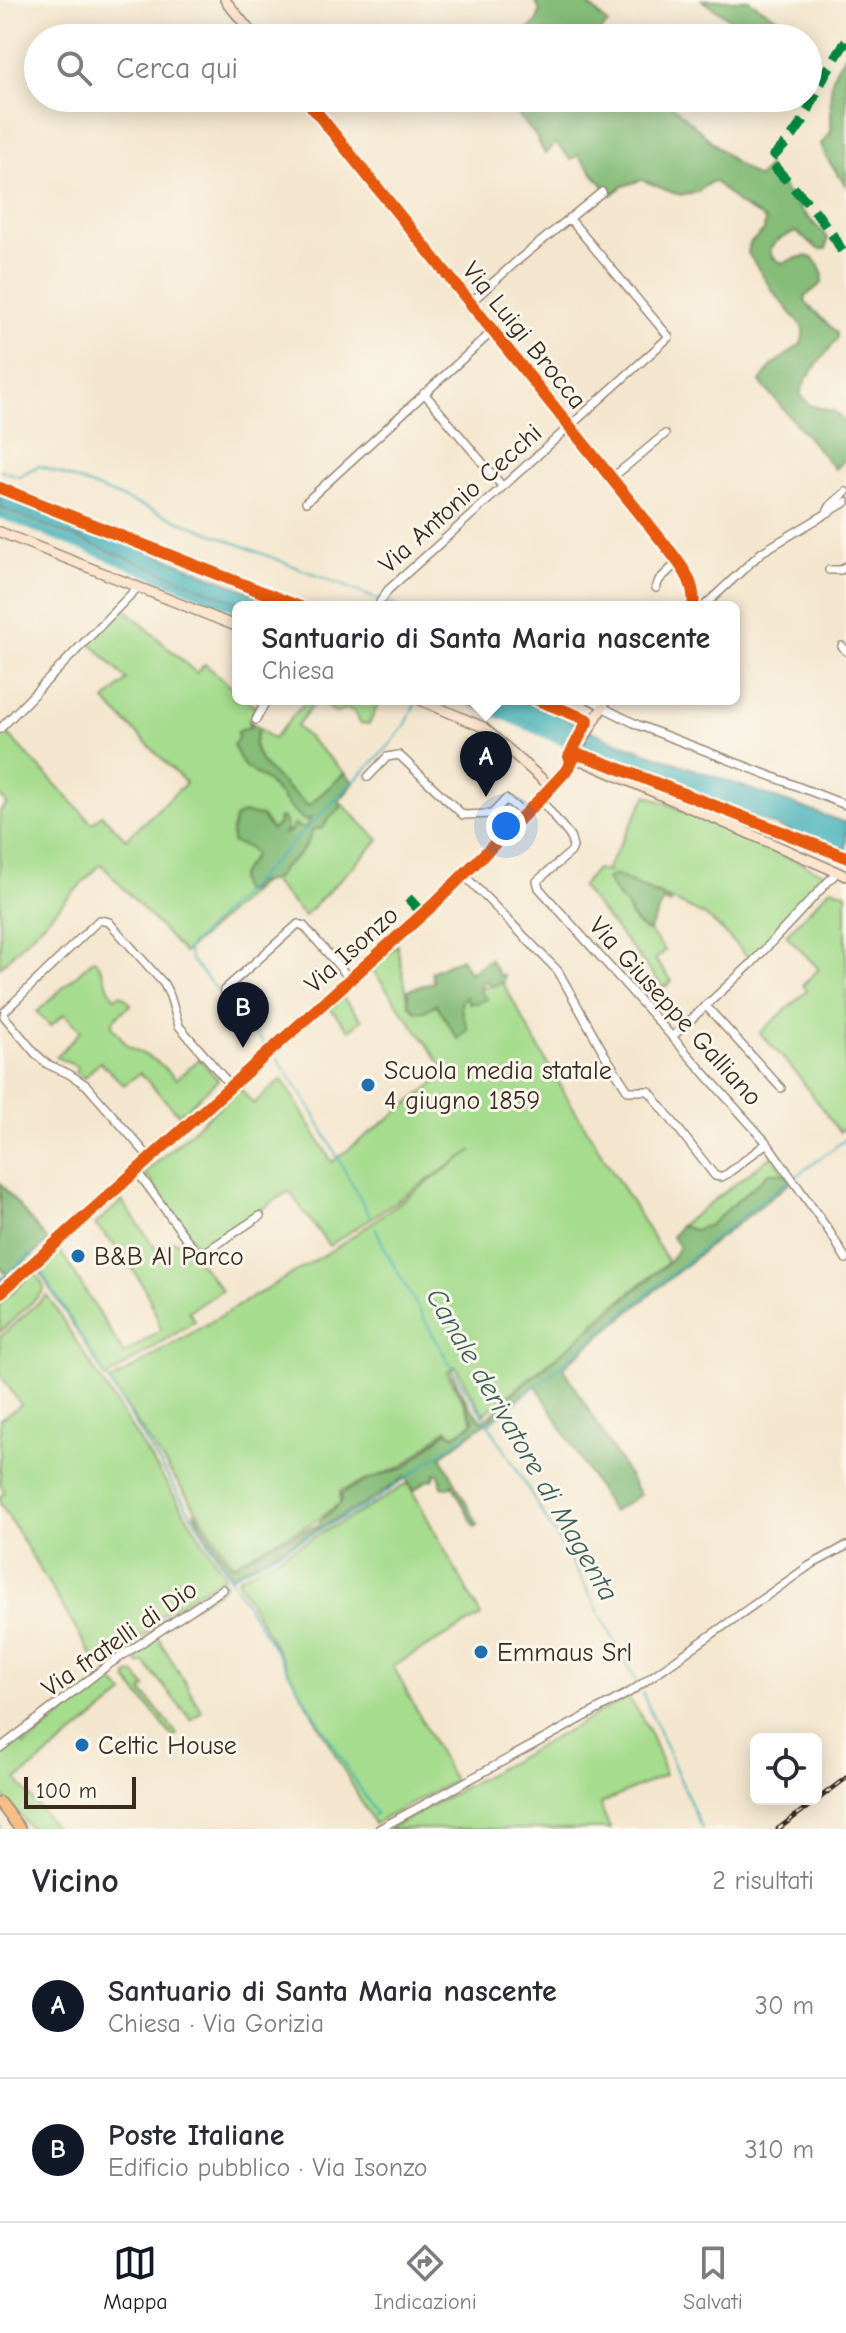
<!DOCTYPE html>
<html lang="it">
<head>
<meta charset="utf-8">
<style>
  body { margin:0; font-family:"Comic Neue",sans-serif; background:#f2f2f3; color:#2b2b33 }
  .controls { position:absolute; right:24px; bottom:24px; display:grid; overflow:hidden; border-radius:12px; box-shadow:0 4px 20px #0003 }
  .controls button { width:72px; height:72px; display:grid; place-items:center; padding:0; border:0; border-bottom:2px solid #e1e1e2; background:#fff; color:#2b2b33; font:40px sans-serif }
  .scale { position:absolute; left:24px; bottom:20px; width:112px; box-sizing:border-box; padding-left:8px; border:4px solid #3b2a1e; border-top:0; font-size:22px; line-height:28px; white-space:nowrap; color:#3b2a1e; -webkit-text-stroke:6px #fbf7ec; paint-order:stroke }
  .you { position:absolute; left:506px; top:826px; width:28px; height:28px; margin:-20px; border:6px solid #fff; border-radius:50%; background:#1a73e8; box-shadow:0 0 0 12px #1a73e833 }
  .badge { display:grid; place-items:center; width:52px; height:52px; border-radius:50%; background:#111827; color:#fff; font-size:26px; font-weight:700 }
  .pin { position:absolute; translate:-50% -66px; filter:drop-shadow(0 2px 4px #0008) }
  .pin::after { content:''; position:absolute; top:42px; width:28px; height:24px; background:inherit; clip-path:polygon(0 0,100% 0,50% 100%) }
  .popup { position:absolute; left:232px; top:601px; width:508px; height:104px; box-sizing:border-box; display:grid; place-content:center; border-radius:12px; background:#fff; filter:drop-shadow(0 2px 6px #0005); font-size:26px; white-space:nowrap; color:#7c7c81 }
  .popup b { font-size:30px; color:#2b2b33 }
  .popup::after { content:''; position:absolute; left:50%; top:100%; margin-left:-16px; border:16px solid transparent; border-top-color:#fff }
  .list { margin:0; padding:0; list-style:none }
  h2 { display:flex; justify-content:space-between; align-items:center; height:104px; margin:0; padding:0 32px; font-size:34px }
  h2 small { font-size:26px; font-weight:400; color:#7c7c81 }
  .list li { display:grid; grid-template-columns:52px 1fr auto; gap:24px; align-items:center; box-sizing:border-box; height:144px; padding:0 32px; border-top:2px solid #e1e1e2 }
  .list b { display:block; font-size:30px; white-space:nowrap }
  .list p { margin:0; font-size:26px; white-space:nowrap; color:#7c7c81 }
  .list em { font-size:26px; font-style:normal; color:#7c7c81 }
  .icon { flex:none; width:44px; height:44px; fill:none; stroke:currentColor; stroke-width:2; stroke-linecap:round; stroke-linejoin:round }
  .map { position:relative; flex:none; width:846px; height:1829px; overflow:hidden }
  .search { position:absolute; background:#fff; box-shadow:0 4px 20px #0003; left:24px; right:24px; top:24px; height:88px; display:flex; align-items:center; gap:20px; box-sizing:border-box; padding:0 28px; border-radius:44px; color:#7c7c81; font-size:30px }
  .sheet { height:392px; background:#fff }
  nav { display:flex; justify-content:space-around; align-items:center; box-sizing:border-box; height:112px; border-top:2px solid #e1e1e2; background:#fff; font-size:22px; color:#7c7c81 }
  nav a { display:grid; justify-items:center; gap:4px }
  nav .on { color:#111827 }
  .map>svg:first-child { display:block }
  .green { fill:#a5dc8d; stroke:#708356; stroke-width:2 }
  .forest { fill:#84bc78; stroke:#60734b; stroke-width:2 }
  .water { fill:#3daeb6; stroke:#3c6c6a; stroke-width:2 }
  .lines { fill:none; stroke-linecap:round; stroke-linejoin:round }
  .stream { stroke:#3daeb6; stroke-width:2 }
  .canal { stroke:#3daeb6; stroke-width:8 }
  .street-casing { stroke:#988876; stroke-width:10 }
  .secondary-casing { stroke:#988876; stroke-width:12 }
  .primary-casing { stroke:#988876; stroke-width:13 }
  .street { stroke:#fff; stroke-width:7 }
  .secondary { stroke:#fbe5cf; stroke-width:9 }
  .primary { stroke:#f6be86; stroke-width:10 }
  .rail-casing { stroke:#3b2a1e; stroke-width:5 }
  .rail { stroke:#fbf7ec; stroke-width:2; stroke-dasharray:6; stroke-linecap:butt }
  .quiet { stroke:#00873e; stroke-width:10; stroke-dasharray:20 10; stroke-linecap:butt }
  .cycleway-casing { stroke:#fbf7ec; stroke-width:17 }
  .cycleway { stroke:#e8590c; stroke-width:12 }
  .poi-dot { fill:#1f6fb2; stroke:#fbf7ec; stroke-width:3 }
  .labels { text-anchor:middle; stroke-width:6; stroke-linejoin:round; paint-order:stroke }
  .street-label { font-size:26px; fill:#3b2a1e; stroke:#fbf7ec }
  .poi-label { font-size:26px; fill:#3b2a1e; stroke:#fbf7ec; text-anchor:start }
  .water-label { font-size:28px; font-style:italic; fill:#3c5f5b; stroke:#fbf7ec }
</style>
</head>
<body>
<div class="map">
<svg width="846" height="1829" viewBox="0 0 846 1829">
  <rect width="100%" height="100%" fill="#fbf7ec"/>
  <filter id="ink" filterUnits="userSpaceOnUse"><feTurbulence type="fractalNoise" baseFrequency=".0125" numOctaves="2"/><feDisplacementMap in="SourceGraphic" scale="16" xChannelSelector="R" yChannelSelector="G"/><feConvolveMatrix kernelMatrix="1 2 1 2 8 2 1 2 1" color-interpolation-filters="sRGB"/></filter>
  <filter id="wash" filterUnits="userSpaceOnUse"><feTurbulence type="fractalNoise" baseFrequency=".006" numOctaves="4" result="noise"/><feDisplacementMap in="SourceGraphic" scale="32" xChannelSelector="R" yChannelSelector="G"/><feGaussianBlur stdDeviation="1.8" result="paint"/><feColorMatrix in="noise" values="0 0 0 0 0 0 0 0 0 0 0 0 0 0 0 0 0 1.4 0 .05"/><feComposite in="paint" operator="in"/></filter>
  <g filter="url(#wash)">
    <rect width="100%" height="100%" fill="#f4e6ce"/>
    <path class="green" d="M123 607 196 673 205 664 238 693V699H246L256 708 249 721 257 727 239 747 306 813 339 801 379 840 304 916 268 877 184 953 101 864 0 967V811L7 804 0 796V731L3 729 92 823 102 815 126 839 186 783 105 701 127 680 90 642Z
      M308 699H376L374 703 378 705 369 724 360 723 355 712 347 708 336 713 317 700 296 726 345 773 308 806C294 793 258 766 255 748 254 741 257 735 259 728L273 739Z
      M647 795 826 874 823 883 750 959C734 945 722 926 703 915 675 900 644 888 615 875L617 897 626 905 631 917 645 930 649 931 665 951 655 960 672 981 664 988 581 887 596 869 608 872 606 870Z
      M831 888 846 893V1127L839 1132 798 1075 760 1033 807 991 803 985 819 969 786 935Z
      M397 945 409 1004 424 1011 456 994 503 983 559 1084 668 1262 595 1321 590 1330 484 1414 455 1366 447 1372 473 1421 468 1427 454 1435 447 1429 403 1466 340 1491V1503L314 1522 253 1552 234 1565 109 1382 339 1246 473 1150 329 1246 289 1191 200 1250 145 1173 240 1088 253 1104 282 1079 332 1162 448 1073 372 969Z
      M94 959C107 974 103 982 115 998L121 994 131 1004 114 1019 112 1026 128 1046 158 1062 176 1079 200 1059 218 1080 179 1115 140 1073 124 1085 100 1062 84 1078 75 1072 78 1067 56 1057 81 1031 65 1014 50 1026 37 1012Z
      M342 997 362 1020 349 1030 330 1008Z
      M772 1156 785 1173H769L710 1225 694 1231 680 1226Z
      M122 1201 158 1252 173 1241 184 1244 222 1290 189 1311 195 1321 106 1378 38 1269 60 1250 124 1354 161 1330C149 1288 127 1255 95 1225Z
      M35 1272 44 1287V1291L0 1332V1303Z
      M47 1295 225 1576 147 1623 150 1627 226 1582 219 1591 147 1633 129 1647 124 1644 97 1664 0 1503V1496L5 1493 0 1485V1419L21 1405 0 1374V1337Z
      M408 1483 481 1616 393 1666 454 1781 374 1824 237 1579 375 1504Z
      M157 1636 202 1711 191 1720 144 1662 140 1665 134 1659 135 1653Z
      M131 1673 135 1674 146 1687 142 1691 177 1734 173 1737 128 1681 127 1675Z
      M103 1676 110 1678 124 1694 17 1780 56 1829H31L0 1792V1754L20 1740 24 1745 102 1686 99 1680Z
      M627 1698C644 1713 659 1753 665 1775L600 1804 610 1829H388Z"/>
    <path class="forest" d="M535 0H584L608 24 599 33 604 38H518L536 23 540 11Z
      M702 0H748L802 33 798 38H758Z
      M846 54V186L826 157 821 144 831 132C833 100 823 82 846 54Z
      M503 98H664L734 162 758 178 767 167 797 206 828 238 826 249H818L796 232C781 237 755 250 782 263 804 256 814 248 823 276L822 283 805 297 806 303 837 333V339L806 379 800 394 809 405 835 412 846 424V457L835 469 760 382 771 367 801 344 803 338V327L772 290 748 253 750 243 764 231 765 220 757 214 740 205 714 181C707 183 704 188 698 191 678 202 660 185 641 180L623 186 611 195 578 155 571 160 556 143 545 154 535 135Z
      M249 721 259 728C257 735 254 741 255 748 258 766 294 793 308 806L345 773 354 783 339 801 341 809 330 817 323 828 312 830C310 844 295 861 283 867 277 881 271 881 257 883L248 892H243C232 874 248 868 254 855L249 848 232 842V831L235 818 244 813 261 816 272 830 279 824 278 819 283 817 287 829 284 834 289 832 294 825 304 829 312 817 305 821 290 808 268 782 243 765 233 745 238 739 237 733 241 729 251 727Z
      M615 875 671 901 670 904 663 901 649 931C636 927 633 918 627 907 620 896 611 891 607 878Z
      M461 958 469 973 490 959 499 975H504L503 983 492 986 487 981 480 984 481 992 487 999 477 1003H469L466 997 462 999 461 1008 468 1030 458 1039 436 1004 424 1011 416 1012 409 1004 408 990 434 982 431 972Z
      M769 1173H785L791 1182 709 1246 563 1367 640 1495 612 1512 536 1385 441 1456 478 1525 475 1527 452 1484 449 1488 442 1487 439 1474 435 1473 434 1479 427 1481 414 1490 405 1477 373 1499 231 1576 195 1516 194 1511 229 1563 234 1565 277 1540C291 1539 302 1528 317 1526L321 1520 342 1502V1493L372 1478 404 1468 447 1431 454 1436 469 1427 474 1421 450 1371 471 1408 482 1421 509 1401 510 1396 670 1261 679 1247 672 1237 680 1226 694 1230 710 1225Z
      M0 1183 48 1241 0 1284V1281L7 1275 0 1266Z"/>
    <path class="water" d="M0 491 253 593 289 607H249L0 508Z
      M474 699H522L609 739 846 823V853L637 772 612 759Z"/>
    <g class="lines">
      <path class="stream" d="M0 470 19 476 38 466 44 467 379 600
        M385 602 399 607
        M265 1045 191 960 188 951 190 946 389 746 406 724 415 704
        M277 1058 310 1107 369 1215
        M795 1177 846 1139
        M375 1227 387 1253 453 1370 508 1455 575 1568 637 1682
        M39 1268 376 1814 373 1815
        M0 1280 30 1254 33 1257
        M489 1424 758 1203 790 1180
        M229 1578 373 1502 469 1433
        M148 1623 150 1626 225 1581
        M642 1692 702 1829
        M0 1827 1 1829"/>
      <path class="canal" d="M0 514 238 608
        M465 699 583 750 596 755 606 750"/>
    </g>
  </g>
  <g filter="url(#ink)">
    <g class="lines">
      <g class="street-casing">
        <path id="street" d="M470 303 517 261 602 192
          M424 393 502 486
          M612 478 665 434
          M306 502 493 331
          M827 512 831 505 846 492
          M829 570H841L846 566
          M656 588 659 580 678 562
          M380 602 388 590 669 337 569 218
          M703 607 762 552 846 502
          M842 646 846 651
          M589 699 602 706
          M602 707 638 725 846 805
          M256 720 267 699
          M0 729 138 587
          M368 777 387 757 399 755 463 815 492 814 506 799 524 814
          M540 799 570 836 573 847 571 852 537 881 539 888 767 1143 831 1234 846 1259
          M464 875 558 971 605 1055 628 1091H649L715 1176 721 1177 727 1174 767 1143
          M224 990 298 924 304 926 350 979
          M706 1006 781 1088
          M672 1037 751 964 837 872
          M150 1158 86 1085 69 1074 47 1064 35 1053 4 1016 5 1011 99 920 109 922 164 984 170 996 179 1026 231 1086
          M136 1170 199 1256 260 1216
          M0 1748 108 1665 223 1589
          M379 1829 630 1692 809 1566 846 1546"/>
      </g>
      <g class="secondary-casing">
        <path id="secondary" d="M225 0 256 38
          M305 98 662 541C677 561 697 580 693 607
          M0 532 238 627
          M418 699 483 727 551 787
          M574 760 583 761 846 876
          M0 1293 433 905 565 772 607 699"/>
      </g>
      <g class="primary-casing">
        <path id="primary" d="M0 1803 20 1829"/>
      </g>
      <use href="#street" class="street"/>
      <use href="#secondary" class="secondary"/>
      <use href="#primary" class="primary"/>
      <g class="rail-casing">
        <path id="rail" d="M778 1829 846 1778"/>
      </g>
      <use href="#rail" class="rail"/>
      <path class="quiet" d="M846 41 825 74 803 121 791 138 769 161 815 211 836 240 846 259
        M408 898 423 914"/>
      <g class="cycleway-casing">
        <path id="cycleway" d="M305 98 662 541C677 561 697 580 693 607
          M0 488 300 607
          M535 699 588 720 569 757 581 755 602 762 846 857
          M0 1293 433 905 540 799 565 772 576 755"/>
      </g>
      <use href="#cycleway" class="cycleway"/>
    </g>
  </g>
  <g class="poi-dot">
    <circle cx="368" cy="1085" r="8"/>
    <circle cx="78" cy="1256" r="8"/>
    <circle cx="481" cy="1652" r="8"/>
    <circle cx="82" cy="1745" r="8"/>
  </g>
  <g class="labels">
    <g class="street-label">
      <text transform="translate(525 335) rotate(51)" y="9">Via Luigi Brocca</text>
      <text transform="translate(460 498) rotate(-42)" y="9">Via Antonio Cecchi</text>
      <text transform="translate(351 949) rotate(-42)" y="9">Via Isonzo</text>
      <text transform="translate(676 1011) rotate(48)" y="9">Via Giuseppe Galliano</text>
      <text transform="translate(119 1638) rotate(-35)" y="9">Via fratelli di Dio</text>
    </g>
    <g class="poi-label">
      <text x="384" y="1079">Scuola media statale<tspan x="384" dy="30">4 giugno 1859</tspan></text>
      <text x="94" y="1265">B&amp;B Al Parco</text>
      <text x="497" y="1661">Emmaus Srl</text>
      <text x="98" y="1754">Celtic House</text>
    </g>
    <g class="water-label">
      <text transform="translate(523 1444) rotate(60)" y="10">Canale derivatore di Magenta</text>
    </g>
  </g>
</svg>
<div class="controls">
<button><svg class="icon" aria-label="locate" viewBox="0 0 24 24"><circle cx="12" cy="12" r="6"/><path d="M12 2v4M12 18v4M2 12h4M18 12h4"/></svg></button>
</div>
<div class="scale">100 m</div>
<div class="you"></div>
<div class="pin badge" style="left:486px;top:797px">A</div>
<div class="popup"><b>Santuario di Santa Maria nascente</b>Chiesa</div>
<div class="pin badge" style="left:243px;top:1048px">B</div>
<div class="search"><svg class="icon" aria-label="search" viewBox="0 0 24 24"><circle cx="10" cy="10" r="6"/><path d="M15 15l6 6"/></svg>Cerca qui</div>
</div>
<section class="sheet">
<h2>Vicino<small>2 risultati</small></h2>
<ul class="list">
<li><span class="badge">A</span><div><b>Santuario di Santa Maria nascente</b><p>Chiesa · Via Gorizia</p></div><em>30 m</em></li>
<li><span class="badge">B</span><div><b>Poste Italiane</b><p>Edificio pubblico · Via Isonzo</p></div><em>310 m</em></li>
</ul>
</section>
<nav>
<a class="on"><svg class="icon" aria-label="map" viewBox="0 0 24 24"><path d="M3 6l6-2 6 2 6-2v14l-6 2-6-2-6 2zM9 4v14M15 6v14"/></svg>Mappa</a>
<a><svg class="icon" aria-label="directions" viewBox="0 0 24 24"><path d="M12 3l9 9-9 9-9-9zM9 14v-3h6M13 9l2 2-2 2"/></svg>Indicazioni</a>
<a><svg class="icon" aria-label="saved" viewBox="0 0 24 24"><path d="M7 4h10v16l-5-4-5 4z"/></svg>Salvati</a>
</nav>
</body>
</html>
